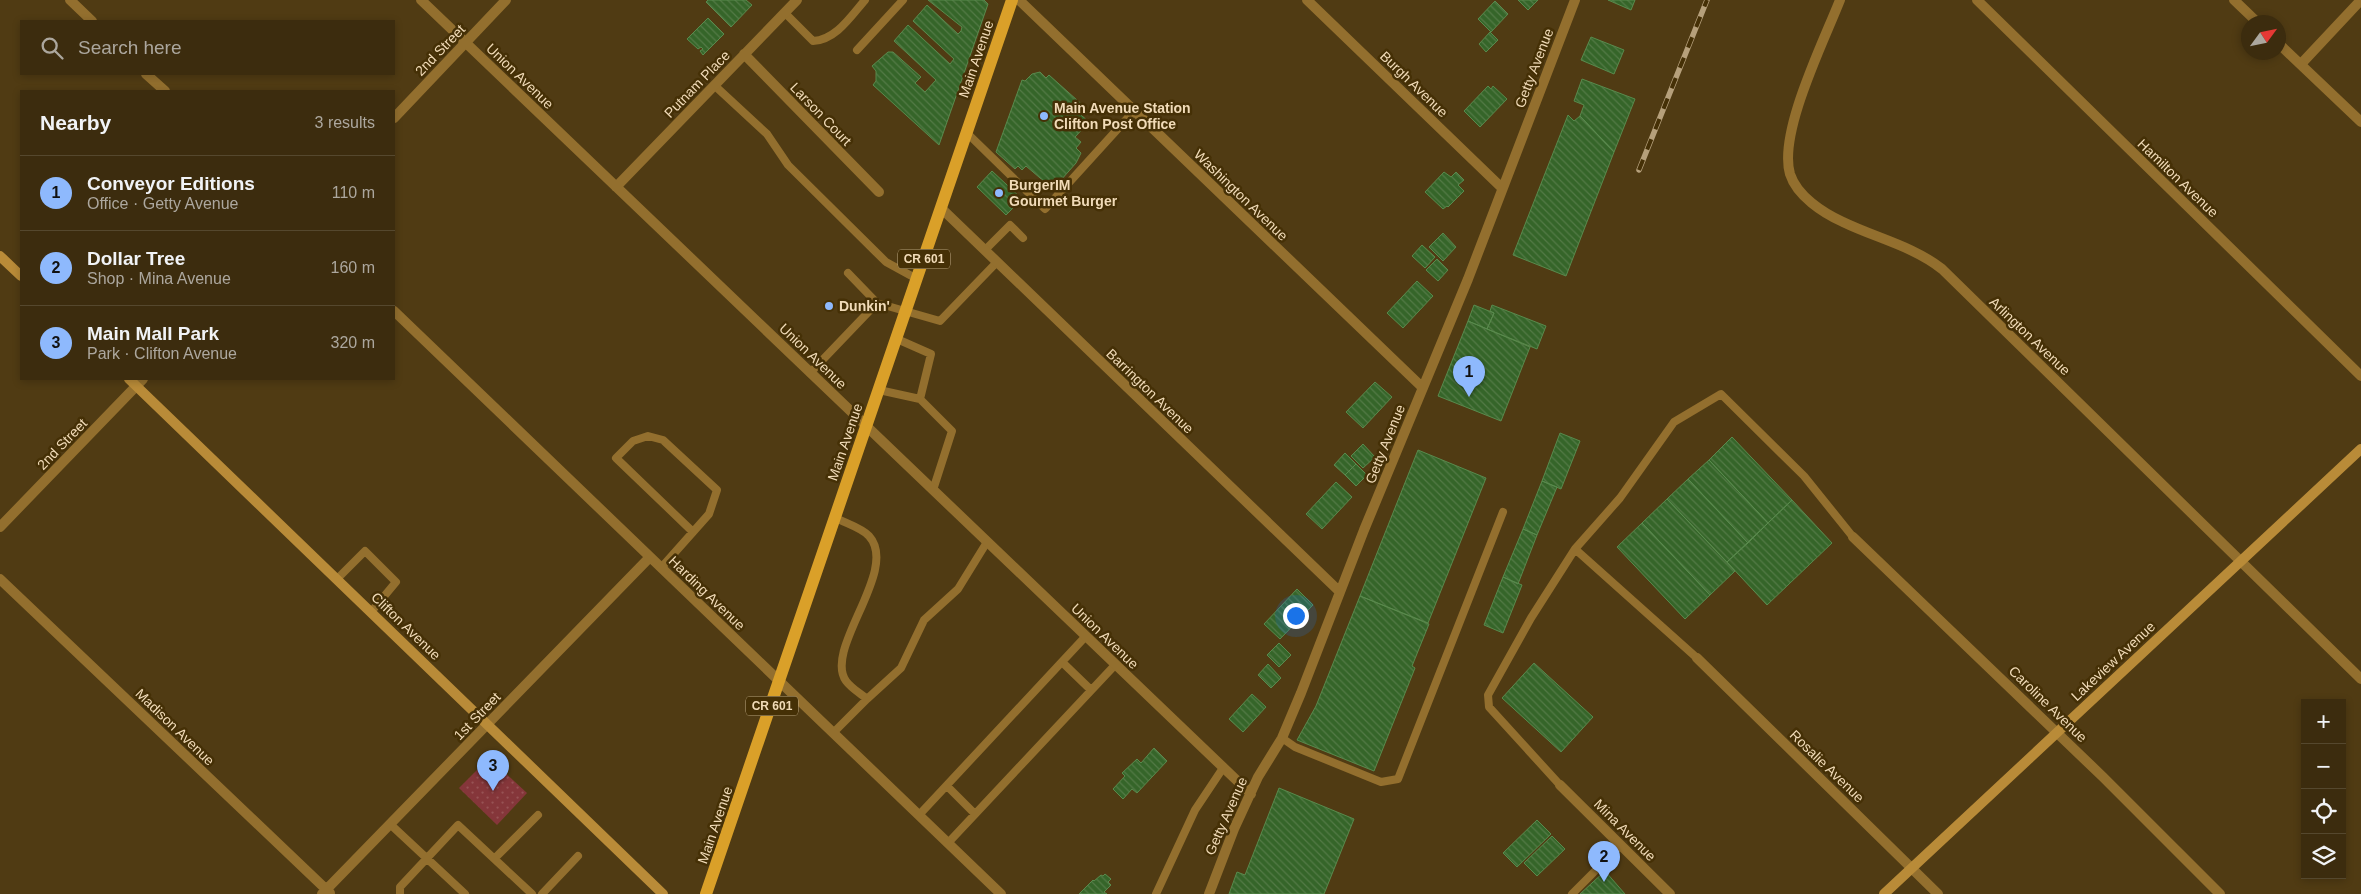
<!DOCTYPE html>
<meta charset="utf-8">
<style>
body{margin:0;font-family:Arial,sans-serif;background:#433417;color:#f1f3f6}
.controls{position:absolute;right:15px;bottom:15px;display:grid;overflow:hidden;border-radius:0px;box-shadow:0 2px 8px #0003}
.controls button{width:45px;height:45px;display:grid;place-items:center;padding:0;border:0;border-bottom:1px solid #55482e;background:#3c2c0e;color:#f1f3f6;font:25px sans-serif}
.compass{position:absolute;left:2241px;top:15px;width:45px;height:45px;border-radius:50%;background:#3c2c0e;box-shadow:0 2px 8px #0003;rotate:57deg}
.you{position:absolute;left:1295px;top:615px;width:18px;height:18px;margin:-12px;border:4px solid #fff;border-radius:50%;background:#1a73e8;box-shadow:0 0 0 8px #1a73e833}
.badge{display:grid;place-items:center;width:32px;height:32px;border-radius:50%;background:#8eb9fd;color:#111;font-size:16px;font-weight:700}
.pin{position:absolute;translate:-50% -41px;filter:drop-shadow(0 1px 2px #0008)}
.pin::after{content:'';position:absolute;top:26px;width:18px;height:15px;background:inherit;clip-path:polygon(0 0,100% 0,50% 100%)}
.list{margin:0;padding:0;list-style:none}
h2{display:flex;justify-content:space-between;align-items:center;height:65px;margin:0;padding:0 20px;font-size:21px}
h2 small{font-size:16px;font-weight:400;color:#aca79e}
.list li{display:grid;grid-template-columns:32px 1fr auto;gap:15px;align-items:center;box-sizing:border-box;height:75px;padding:0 20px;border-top:1px solid #55482e}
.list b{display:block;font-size:19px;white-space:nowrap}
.list p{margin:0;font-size:16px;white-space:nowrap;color:#aca79e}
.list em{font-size:16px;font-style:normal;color:#aca79e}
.icon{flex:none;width:28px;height:28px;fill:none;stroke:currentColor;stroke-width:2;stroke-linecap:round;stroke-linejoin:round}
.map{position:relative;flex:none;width:2361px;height:894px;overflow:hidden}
.search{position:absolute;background:#3c2c0e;box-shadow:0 2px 8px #0003;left:20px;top:20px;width:375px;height:55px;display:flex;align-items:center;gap:12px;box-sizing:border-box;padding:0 18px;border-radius:0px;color:#aca79e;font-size:19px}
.panel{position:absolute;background:#3c2c0e;box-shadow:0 2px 8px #0003;left:20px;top:90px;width:375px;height:290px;border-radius:0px}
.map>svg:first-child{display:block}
</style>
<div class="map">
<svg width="2361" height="894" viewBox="0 0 2361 894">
<defs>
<pattern id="park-dots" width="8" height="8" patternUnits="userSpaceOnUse" patternTransform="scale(1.25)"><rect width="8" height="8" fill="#85363a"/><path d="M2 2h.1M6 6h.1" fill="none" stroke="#975254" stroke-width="1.8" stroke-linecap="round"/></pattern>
<pattern id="building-back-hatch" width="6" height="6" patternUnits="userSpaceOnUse" patternTransform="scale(1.25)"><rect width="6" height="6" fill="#356529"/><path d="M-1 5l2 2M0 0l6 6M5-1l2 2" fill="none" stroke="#537a46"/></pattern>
</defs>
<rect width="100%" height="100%" fill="#503b13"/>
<path fill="url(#park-dots)" d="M 489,758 L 527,793 L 497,825 L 459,788 Z"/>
<path fill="url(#building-back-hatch)" stroke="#598a4d" d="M 708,0 L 746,0 L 752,5 L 731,27 L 706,2 Z
M 928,0 L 984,0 L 988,4 L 939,145 L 873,85 L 876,81 L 876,71 L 872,66 L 888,52 L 893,52 L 921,77 L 915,83 L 925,92 L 936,80 L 894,41 L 908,25 L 950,64 L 954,59 L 913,21 L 927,5 L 958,34 L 961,31 L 962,27 Z
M 1518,0 L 1538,0 L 1528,10 Z
M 1608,0 L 1635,0 L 1631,10 Z
M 1495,1 L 1508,14 L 1491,32 L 1478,19 Z
M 708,18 L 724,34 L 703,55 L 700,51 L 703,49 L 701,47 L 698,49 L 687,39 Z
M 1490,32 L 1498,40 L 1486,52 L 1479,44 Z
M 1591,37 L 1624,50 L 1614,74 L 1581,60 Z
M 1040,72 L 1046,78 L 1049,75 L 1087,109 L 1081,115 L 1089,122 L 1075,137 L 1081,142 L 1076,148 L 1081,153 L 1076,163 L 1053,189 L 1026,166 L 1022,170 L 1018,166 L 1015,169 L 996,152 L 1022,80 L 1025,81 L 1032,74 Z
M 1582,79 L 1635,99 L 1614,152 L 1580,116 L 1584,105 L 1574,101 Z
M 1488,86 L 1491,89 L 1493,86 L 1507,99 L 1480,127 L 1464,111 Z
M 1568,115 L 1574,121 L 1580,116 L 1614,152 L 1566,276 L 1513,255 Z
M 992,171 L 1022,199 L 1006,215 L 977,187 Z
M 1444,172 L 1451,177 L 1456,172 L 1464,180 L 1458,185 L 1464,191 L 1448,207 L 1447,206 L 1443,209 L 1425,192 Z
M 1443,233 L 1456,247 L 1443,261 L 1429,247 Z
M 1422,245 L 1435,257 L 1425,268 L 1412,256 Z
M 1437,259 L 1448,270 L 1438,281 L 1426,270 Z
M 1417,281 L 1433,296 L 1403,328 L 1387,313 Z
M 1474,305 L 1494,313 L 1487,329 L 1468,321 Z
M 1492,305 L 1546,326 L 1537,349 L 1487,329 L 1494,313 L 1490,311 Z
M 1468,321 L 1530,347 L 1501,421 L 1438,396 Z
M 1375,382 L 1392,397 L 1363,428 L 1346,412 Z
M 1560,433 L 1580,441 L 1561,489 L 1542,481 Z
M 1732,437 L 1792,500 L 1768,523 L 1709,460 Z
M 1363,444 L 1375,457 L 1363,468 L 1351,456 Z
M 1418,450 L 1486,478 L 1428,623 L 1360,596 Z
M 1345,453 L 1356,464 L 1345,475 L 1334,465 Z
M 1709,460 L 1768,523 L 1748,543 L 1688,479 Z
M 1356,464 L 1367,475 L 1356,486 L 1345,475 Z
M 1688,479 L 1748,543 L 1727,562 L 1667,499 Z
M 1542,481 L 1557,487 L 1537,535 L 1523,529 Z
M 1336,482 L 1352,497 L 1322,529 L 1306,514 Z
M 1667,499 L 1735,571 L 1710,595 L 1642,523 Z
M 1792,500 L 1832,543 L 1767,605 L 1727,562 Z
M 1642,523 L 1710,595 L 1685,619 L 1617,547 Z
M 1523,529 L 1537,535 L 1518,584 L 1503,577 Z
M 1503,577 L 1522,585 L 1503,633 L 1484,625 Z
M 1297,589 L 1313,605 L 1280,639 L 1264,624 Z
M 1360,596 L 1429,624 L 1412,666 L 1415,668 L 1374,771 L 1297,740 L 1316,706 Z
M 1279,643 L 1291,655 L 1279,667 L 1267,655 Z
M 1534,663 L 1593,717 L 1561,752 L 1502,698 Z
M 1268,664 L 1281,678 L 1271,688 L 1258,675 Z
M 1252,694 L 1266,707 L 1243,732 L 1229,719 Z
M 1154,748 L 1167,761 L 1137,793 L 1132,789 L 1123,799 L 1113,789 L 1125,776 L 1122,773 L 1137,759 L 1141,763 Z
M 1279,788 L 1354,819 L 1324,894 L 1229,894 L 1237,872 L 1245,875 Z
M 1537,820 L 1551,834 L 1517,867 L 1503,853 Z
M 1552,836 L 1565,849 L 1537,876 L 1524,863 Z
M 1605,871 L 1625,894 L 1580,894 Z
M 1105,874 L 1111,879 L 1108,882 L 1111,885 L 1104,892 L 1107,894 L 1079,894 L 1093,880 L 1094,881 L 1101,875 L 1103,876 Z"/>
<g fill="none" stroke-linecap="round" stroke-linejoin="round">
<path stroke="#936f2e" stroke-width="8" d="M 785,13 L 813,41 C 836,40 851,16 865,0
M 857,50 L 903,0
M 714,85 L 767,134 L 788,165 L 886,262 L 917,279
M 967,133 L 1045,209 L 1134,111
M 985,250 L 1010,225 L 1023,238
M 848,273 L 877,303
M 897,339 L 931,354 L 920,399 L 952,431 L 933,490
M 810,373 L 877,303 L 940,321 L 997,262
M 879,390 L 920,399
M 661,568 L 709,514 L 717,490 L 663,440 L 648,436 L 633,441 L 616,458 L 693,532
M 337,579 L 365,551 L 396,582 L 371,612
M 1697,658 L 1575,549 L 1620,498 L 1674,422 L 1721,394 L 1804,476 L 1853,537
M 1062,662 L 1091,690
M 867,699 L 901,668 L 924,620 L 958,589 L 987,542
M 833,733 L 867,699 C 861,694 851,688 846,681 C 823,649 900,570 869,536 C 862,528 845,523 836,518
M 1282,738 L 1295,747 L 1381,782 L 1398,779 L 1503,512
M 1560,785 L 1489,707 L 1488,695 L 1531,618 L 1575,549
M 947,786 L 975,814
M 919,815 L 1086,636
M 390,824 L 465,894
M 948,843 L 1115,665
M 495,858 L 538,815
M 400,894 L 400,887 L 458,825 L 532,894
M 542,894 L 578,856
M 1156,894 L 1195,810 L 1223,768
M 1572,894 L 1621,845"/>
<path stroke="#936f2e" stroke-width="10" d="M 70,0 L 92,21
M 421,0 L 1251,794
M 1019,0 L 1423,388
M 1307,0 L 1502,188
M 1840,0 C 1824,41 1778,133 1790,174 C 1797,196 1823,213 1843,222 C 1876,238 1913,246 1942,269 L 2361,679
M 1977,0 L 2361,376
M 744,54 L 879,192
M 2301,64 L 2361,0
M 146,74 L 165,91
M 394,118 L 506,0
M 616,187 L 797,0
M 941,208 L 1340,592
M 394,311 L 1001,894
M 0,527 L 143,379
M 1853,537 L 2103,777 L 2220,894
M 0,579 L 330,893
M 1697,658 L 1938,894
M 1560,785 L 1670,894
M 322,894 L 650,557
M 1209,894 L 1234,829 L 1258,777 L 1282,738 L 1301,693 L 1364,530 L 1468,279 L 1575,0"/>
<path stroke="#936f2e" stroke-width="10" d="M 2234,0 L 2257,22
M 2278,43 L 2361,122"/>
<path stroke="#b98b38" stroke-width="10" d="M 0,256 L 21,276
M 129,379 L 663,894
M 1884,894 L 2361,449"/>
<path stroke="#daa029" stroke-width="12" d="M 706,894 L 1012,0"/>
<g stroke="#b6a07b" stroke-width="5.5">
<path id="rail" d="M 1639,170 L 1707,0"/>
</g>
<use href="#rail" stroke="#453006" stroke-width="4" stroke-dasharray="11" stroke-linecap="butt"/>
</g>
<g fill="#8eb9fd" stroke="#453006" stroke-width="2">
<circle cx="1044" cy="116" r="5"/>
<circle cx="999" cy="193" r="5"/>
<circle cx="829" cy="306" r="5"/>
</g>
<g text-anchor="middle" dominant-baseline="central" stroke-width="5" stroke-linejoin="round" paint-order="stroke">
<g fill="#453006" stroke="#bda883" stroke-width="1">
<rect x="898" y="249.5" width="52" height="19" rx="4"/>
<rect x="746" y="696.5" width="52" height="19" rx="4"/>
</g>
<g font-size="12" font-weight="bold" fill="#f1dbb8">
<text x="924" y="259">CR 601</text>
<text x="772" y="706">CR 601</text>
</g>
<g font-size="14" fill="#f1dbb8" stroke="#453006">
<text transform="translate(440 50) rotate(-46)">2nd Street</text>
<text transform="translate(976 59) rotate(-71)">Main Avenue</text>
<text transform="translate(1534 68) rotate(-69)">Getty Avenue</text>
<text transform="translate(520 76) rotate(44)">Union Avenue</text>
<text transform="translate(697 84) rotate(-46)">Putnam Place</text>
<text transform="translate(1414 84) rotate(44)">Burgh Avenue</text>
<text transform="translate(821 114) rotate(46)">Larson Court</text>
<text transform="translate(2178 178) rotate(44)">Hamilton Avenue</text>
<text transform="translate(1241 195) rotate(44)">Washington Avenue</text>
<text transform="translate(2030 336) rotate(44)">Arlington Avenue</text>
<text transform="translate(813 356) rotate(44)">Union Avenue</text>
<text transform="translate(1150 391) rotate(44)">Barrington Avenue</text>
<text transform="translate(845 442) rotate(-71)">Main Avenue</text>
<text transform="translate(62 444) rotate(-46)">2nd Street</text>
<text transform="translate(1385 444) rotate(-68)">Getty Avenue</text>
<text transform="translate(707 593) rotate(44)">Harding Avenue</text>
<text transform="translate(406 626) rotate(44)">Clifton Avenue</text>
<text transform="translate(1105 636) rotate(44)">Union Avenue</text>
<text transform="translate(2113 661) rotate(-43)">Lakeview Avenue</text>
<text transform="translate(2048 704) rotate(44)">Caroline Avenue</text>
<text transform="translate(477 716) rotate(-46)">1st Street</text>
<text transform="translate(175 727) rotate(44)">Madison Avenue</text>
<text transform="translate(1827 766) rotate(44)">Rosalie Avenue</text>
<text transform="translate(1226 816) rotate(-66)">Getty Avenue</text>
<text transform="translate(715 825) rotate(-71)">Main Avenue</text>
<text transform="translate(1625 830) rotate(45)">Mina Avenue</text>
</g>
<g font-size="14" font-weight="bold" fill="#f1dbb8" stroke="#453006" text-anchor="start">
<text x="1054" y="108">Main Avenue Station<tspan x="1054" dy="16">Clifton Post Office</tspan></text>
<text x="1009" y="185">BurgerIM<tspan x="1009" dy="16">Gourmet Burger</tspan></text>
<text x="839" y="306">Dunkin'</text>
</g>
</g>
</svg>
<div class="controls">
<button>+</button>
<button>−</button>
<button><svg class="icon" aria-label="locate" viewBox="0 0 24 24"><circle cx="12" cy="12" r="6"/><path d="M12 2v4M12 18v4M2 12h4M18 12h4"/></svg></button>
<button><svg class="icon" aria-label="layers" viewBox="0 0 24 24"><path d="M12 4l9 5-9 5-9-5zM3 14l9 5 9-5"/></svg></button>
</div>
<svg class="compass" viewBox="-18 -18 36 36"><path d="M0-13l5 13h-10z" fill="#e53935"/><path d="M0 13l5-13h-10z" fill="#aca79e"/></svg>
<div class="you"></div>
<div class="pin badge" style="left:1469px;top:397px">1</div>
<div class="pin badge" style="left:1604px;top:882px">2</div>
<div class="pin badge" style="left:493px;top:791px">3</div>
<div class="search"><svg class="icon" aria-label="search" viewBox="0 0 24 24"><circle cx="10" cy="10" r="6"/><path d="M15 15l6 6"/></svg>Search here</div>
<section class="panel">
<h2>Nearby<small>3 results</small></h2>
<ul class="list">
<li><span class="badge">1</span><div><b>Conveyor Editions</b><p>Office · Getty Avenue</p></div><em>110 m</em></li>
<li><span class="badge">2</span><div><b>Dollar Tree</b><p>Shop · Mina Avenue</p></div><em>160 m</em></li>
<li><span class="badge">3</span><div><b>Main Mall Park</b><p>Park · Clifton Avenue</p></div><em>320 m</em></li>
</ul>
</section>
</div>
